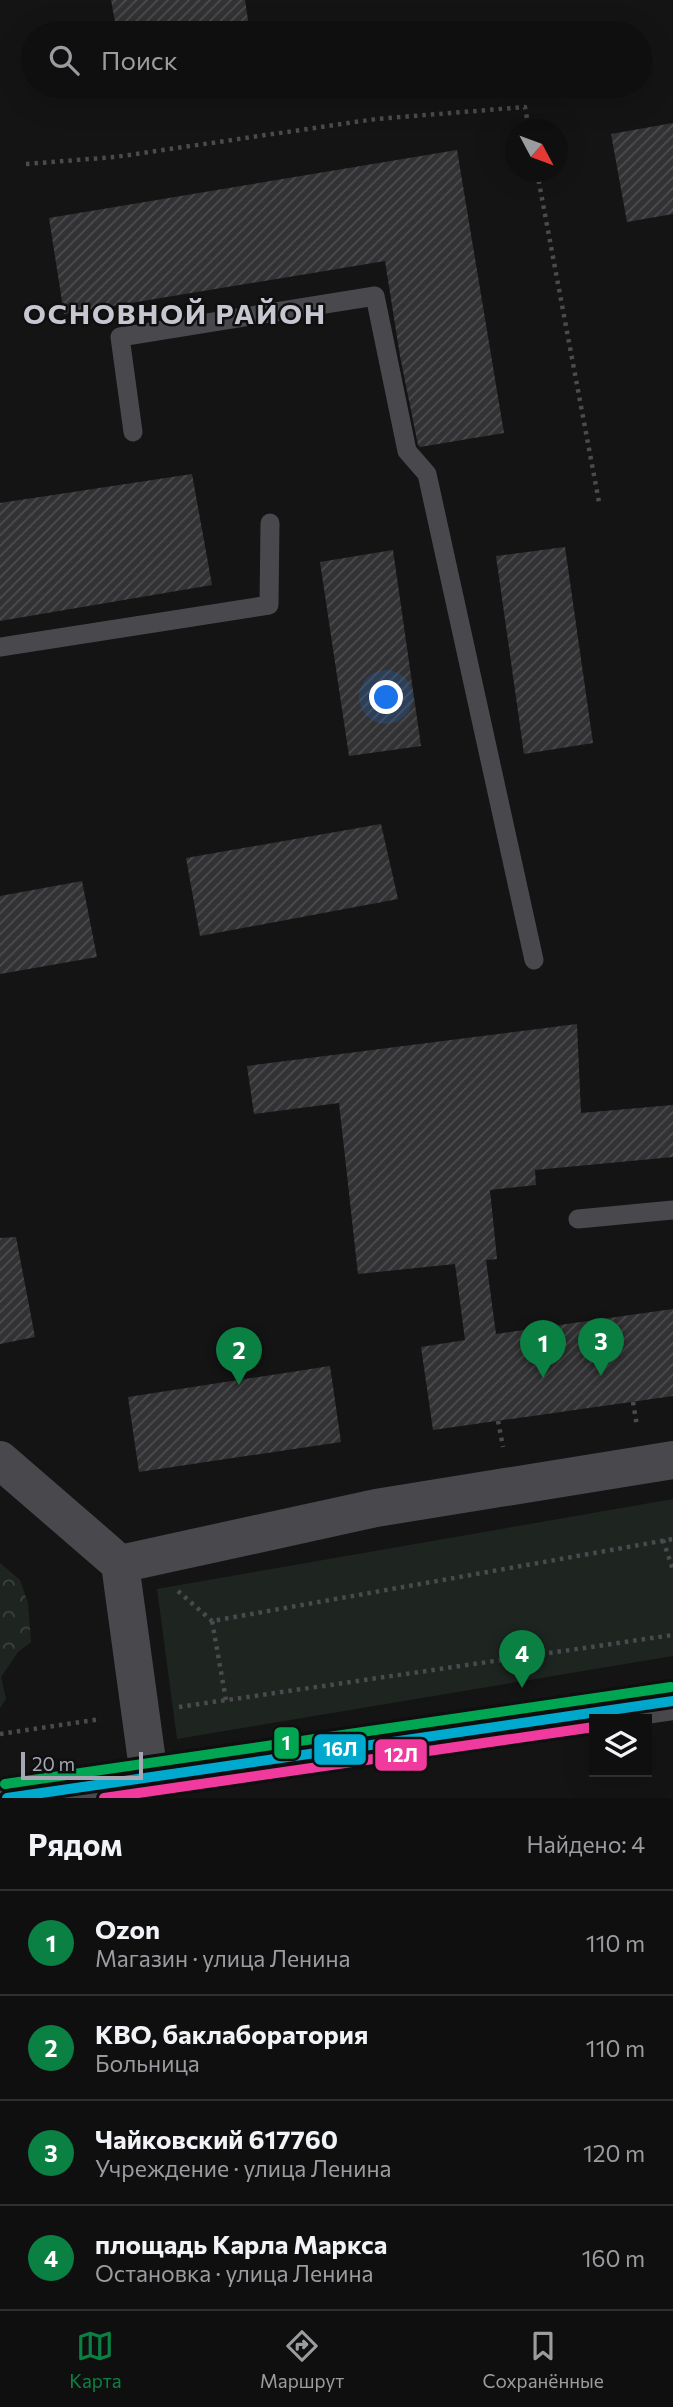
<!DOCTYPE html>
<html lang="ru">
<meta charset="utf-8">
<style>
body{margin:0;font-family:Commissioner,sans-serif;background:#181819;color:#f1f3f6}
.controls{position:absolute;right:21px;bottom:21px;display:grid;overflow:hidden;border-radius:0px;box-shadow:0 7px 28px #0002}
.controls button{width:63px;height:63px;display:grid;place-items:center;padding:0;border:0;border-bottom:2px solid #2f2f30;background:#0f0f10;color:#f1f3f6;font:35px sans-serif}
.compass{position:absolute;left:505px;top:119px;width:63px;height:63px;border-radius:50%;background:#0f0f10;box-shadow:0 7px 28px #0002;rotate:131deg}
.scale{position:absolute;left:21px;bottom:18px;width:122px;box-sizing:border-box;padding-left:7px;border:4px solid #a6a7b5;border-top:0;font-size:19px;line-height:24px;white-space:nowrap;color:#a6a7b5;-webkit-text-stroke:5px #0f0f10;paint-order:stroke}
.you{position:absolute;left:387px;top:698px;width:24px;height:24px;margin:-18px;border:5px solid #fff;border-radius:50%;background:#1a73e8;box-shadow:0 0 0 10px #1a73e833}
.badge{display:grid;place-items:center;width:46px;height:46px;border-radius:50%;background:#0b8043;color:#fff;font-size:23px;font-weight:700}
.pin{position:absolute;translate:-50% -58px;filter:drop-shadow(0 2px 4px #0008)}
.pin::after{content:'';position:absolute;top:37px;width:24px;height:21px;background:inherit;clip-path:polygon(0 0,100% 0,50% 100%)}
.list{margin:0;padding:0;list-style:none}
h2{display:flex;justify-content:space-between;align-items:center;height:91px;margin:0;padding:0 28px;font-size:30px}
h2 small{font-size:23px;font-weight:400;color:#9b9c9f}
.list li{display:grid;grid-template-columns:46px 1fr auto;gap:21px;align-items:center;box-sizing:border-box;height:105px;padding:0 28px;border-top:2px solid #2f2f30}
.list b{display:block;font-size:26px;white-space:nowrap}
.list p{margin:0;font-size:23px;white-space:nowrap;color:#9b9c9f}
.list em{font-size:23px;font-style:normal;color:#9b9c9f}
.icon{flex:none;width:38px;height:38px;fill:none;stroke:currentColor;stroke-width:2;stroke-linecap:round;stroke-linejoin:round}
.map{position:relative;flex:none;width:673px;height:1798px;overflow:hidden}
.search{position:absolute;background:#0f0f10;box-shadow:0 7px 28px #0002;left:21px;right:21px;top:21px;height:77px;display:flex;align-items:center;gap:18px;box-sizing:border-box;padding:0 24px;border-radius:38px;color:#9b9c9f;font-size:26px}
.sheet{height:511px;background:#0f0f10}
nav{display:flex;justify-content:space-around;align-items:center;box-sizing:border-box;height:98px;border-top:2px solid #2f2f30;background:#0f0f10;font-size:19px;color:#9b9c9f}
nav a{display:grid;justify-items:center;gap:4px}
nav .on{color:#0b8043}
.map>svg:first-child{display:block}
</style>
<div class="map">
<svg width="673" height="1798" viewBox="0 0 673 1798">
<defs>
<pattern id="forest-crowns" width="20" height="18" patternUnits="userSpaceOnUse" patternTransform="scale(1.75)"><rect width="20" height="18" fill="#1e2521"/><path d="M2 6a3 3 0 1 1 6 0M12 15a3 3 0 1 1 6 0" fill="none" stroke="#3c423f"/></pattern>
<pattern id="building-hatch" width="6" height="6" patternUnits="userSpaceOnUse" patternTransform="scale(1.75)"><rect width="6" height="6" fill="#323234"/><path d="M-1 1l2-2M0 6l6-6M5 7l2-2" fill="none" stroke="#4d4d4f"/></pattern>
</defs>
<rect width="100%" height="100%" fill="#141415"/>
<path fill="#1e2521" d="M 673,1499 L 673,1656 L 177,1739 L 157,1589 Z"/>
<path fill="url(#forest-crowns)" d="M 0,1563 L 20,1580 L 28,1603 L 31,1642 L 18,1652 L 1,1677 L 6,1699 L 0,1708 Z"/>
<path fill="url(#building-hatch)" d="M 111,0 L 245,0 L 250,33 L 117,33 Z
M 673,123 L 673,214 L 627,222 L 611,134 Z
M 457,150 L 504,433 L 420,447 L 418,445 L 400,356 L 385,261 L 64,314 L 49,218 Z
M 192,474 L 212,585 L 0,621 L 0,503 Z
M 565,547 L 593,743 L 524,754 L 496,556 Z
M 393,550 L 421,746 L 349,756 L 320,562 Z
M 381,824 L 398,899 L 200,936 L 186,858 Z
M 82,881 L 97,957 L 0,974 L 0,896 Z
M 577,1024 L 581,1113 L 673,1105 L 673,1157 L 535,1170 L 536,1185 L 490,1190 L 497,1259 L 486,1260 L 496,1334 L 673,1309 L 673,1396 L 433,1430 L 421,1347 L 465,1340 L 455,1264 L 358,1274 L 339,1103 L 254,1114 L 247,1066 Z
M 16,1237 L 35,1337 L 0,1344 L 0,1238 Z
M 330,1366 L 341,1442 L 139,1472 L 128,1397 Z"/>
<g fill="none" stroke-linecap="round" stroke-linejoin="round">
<path stroke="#4a4a4f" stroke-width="4.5" stroke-dasharray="3.5 5" stroke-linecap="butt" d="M 26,164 L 115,157 L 376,119 L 525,107 L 529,130
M 537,172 L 599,502
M 633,1402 L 637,1426
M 498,1421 L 503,1447
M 663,1540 L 673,1570
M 178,1591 L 212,1621
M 226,1700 L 212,1621 L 673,1539
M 179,1707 L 673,1635
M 0,1734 L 101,1719"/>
<path stroke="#49494d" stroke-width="19" d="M 133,432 L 120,337 L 375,296 L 407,451 L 427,474 L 534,960
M 0,647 L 269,605 L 270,523
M 578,1219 L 673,1210"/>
<path stroke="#49494d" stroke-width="38" d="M 0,1460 L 120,1564 L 376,1508 L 673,1460
M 120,1564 L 149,1776"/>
<path stroke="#49494d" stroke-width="38" d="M 7,1798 L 673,1701"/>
<g stroke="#0f0f10" stroke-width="16">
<path id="bus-1" d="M 7,1798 L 673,1701"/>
</g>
<g stroke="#0f0f10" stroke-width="16">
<path id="bus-2" d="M 104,1798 L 594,1727"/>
</g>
<g stroke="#0f0f10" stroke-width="16">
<path id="bus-3" d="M 5,1784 L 671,1687"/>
</g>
<use href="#bus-1" stroke="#00a9ce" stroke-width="10"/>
<use href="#bus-2" stroke="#f13a9d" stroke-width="10"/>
<use href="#bus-3" stroke="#00a651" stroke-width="10"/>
</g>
<g text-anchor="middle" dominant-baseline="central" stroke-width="5" stroke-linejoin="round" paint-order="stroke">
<g font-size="28" font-weight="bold" letter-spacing="2" fill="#c7c7d1" stroke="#0f0f10">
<text x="175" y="313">ОСНОВНОЙ РАЙОН</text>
</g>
</g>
<g stroke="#0f0f10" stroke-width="2.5">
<rect x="273" y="1726" width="27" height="34" rx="7" fill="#00a651"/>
<rect x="313" y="1733" width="54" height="33" rx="7" fill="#00a9ce"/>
<rect x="374" y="1738" width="54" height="34" rx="7" fill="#f13a9d"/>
</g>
<g font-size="19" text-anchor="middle" font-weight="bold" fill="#fff">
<text x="286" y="1750">1</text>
<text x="340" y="1756">16Л</text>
<text x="401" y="1762">12Л</text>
</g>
</svg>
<div class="controls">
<button><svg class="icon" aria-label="layers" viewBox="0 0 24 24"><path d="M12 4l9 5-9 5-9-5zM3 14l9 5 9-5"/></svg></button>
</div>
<svg class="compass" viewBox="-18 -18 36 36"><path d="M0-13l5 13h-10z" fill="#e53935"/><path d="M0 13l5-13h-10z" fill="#9b9c9f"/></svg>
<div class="scale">20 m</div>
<div class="you"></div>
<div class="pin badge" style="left:543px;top:1378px">1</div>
<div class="pin badge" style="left:239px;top:1385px">2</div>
<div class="pin badge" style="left:601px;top:1376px">3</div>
<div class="pin badge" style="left:522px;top:1688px">4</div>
<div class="search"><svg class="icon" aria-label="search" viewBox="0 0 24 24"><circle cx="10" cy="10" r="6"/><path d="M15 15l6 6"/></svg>Поиск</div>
</div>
<section class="sheet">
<h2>Рядом<small>Найдено: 4</small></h2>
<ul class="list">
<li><span class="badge">1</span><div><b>Ozon</b><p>Магазин · улица Ленина</p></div><em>110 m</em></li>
<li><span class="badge">2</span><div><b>КВО, баклаборатория</b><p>Больница</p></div><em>110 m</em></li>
<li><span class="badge">3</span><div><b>Чайковский 617760</b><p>Учреждение · улица Ленина</p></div><em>120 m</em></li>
<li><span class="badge">4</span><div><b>площадь Карла Маркса</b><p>Остановка · улица Ленина</p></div><em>160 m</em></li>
</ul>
</section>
<nav>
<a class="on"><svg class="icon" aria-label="map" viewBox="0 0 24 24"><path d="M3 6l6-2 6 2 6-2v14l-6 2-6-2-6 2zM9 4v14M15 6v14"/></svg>Карта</a>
<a><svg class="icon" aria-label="directions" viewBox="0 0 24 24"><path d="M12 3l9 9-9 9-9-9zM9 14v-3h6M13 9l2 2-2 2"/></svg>Маршрут</a>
<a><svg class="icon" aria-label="saved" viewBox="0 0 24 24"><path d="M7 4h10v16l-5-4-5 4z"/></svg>Сохранённые</a>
</nav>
